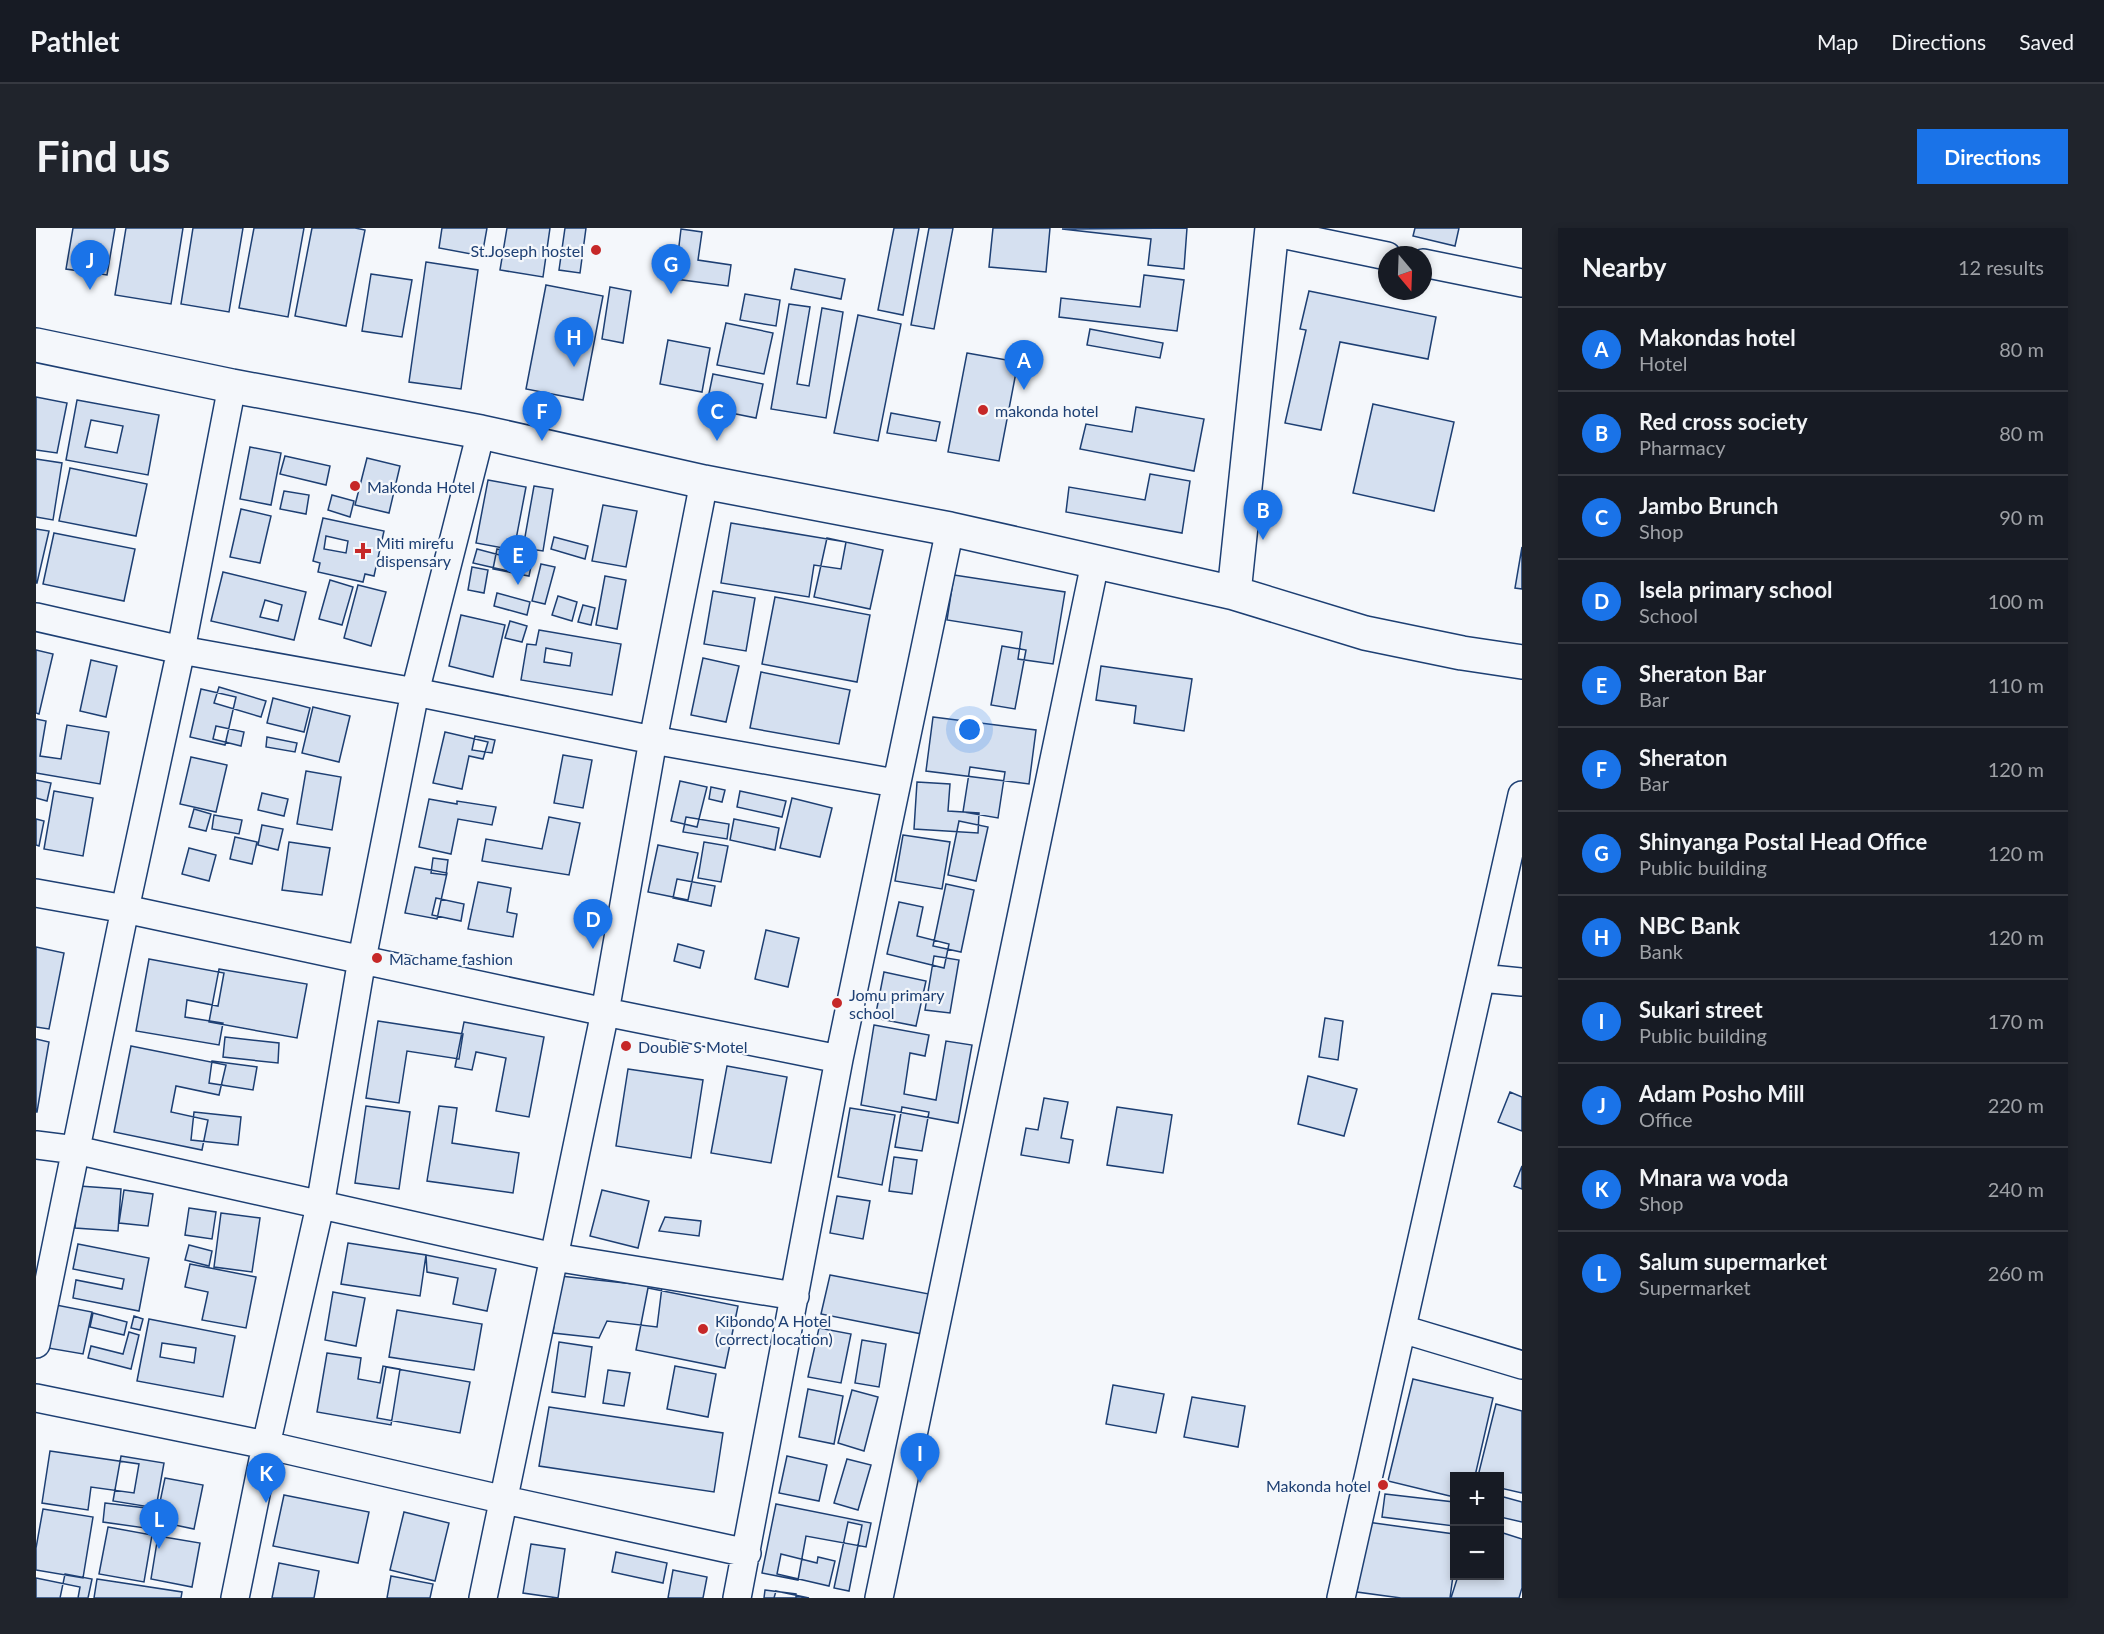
<!DOCTYPE html>
<meta charset="utf-8">
<style>
body{margin:0;font-family:Lato,sans-serif;background:#20242c;color:#f1f3f6}
.controls{position:absolute;right:18px;bottom:18px;display:grid;overflow:hidden;border-radius:0px;box-shadow:0 3px 9px #0003}
.controls button{width:54px;height:54px;display:grid;place-items:center;padding:0;border:0;border-bottom:2px solid #363941;background:#171b24;color:#f1f3f6;font:30px sans-serif}
.compass{position:absolute;left:1342px;top:18px;width:54px;height:54px;border-radius:50%;background:#171b24;box-shadow:0 3px 9px #0003;rotate:161deg}
.you{position:absolute;left:934px;top:502px;width:21px;height:21px;margin:-15px;border:4px solid #fff;border-radius:50%;background:#1a73e8;box-shadow:0 0 0 9px #1a73e833}
.badge{display:grid;place-items:center;width:39px;height:39px;border-radius:50%;background:#1a73e8;color:#fff;font-size:20px;font-weight:700}
.pin{position:absolute;translate:-50% -50px;filter:drop-shadow(0 2px 3px #0008)}
.pin::after{content:'';position:absolute;top:32px;width:21px;height:18px;background:inherit;clip-path:polygon(0 0,100% 0,50% 100%)}
.list{margin:0;padding:0;list-style:none}
h2{display:flex;justify-content:space-between;align-items:center;height:78px;margin:0;padding:0 24px;font-size:26px}
h2 small{font-size:20px;font-weight:400;color:#9ea1a6}
.list li{display:grid;grid-template-columns:39px 1fr auto;gap:18px;align-items:center;box-sizing:border-box;height:84px;padding:0 24px;border-top:2px solid #363941}
.list b{display:block;font-size:22px;white-space:nowrap}
.list p{margin:0;font-size:20px;white-space:nowrap;color:#9ea1a6}
.list em{font-size:20px;font-style:normal;color:#9ea1a6}
.map{position:relative;flex:none;width:1486px;height:1370px;overflow:hidden;border-radius:0px}
header{display:flex;align-items:center;gap:36px;box-sizing:border-box;height:84px;padding:0 30px;background:#171b24;border-bottom:2px solid #363941}
header strong{font-size:28px}
nav{display:flex;gap:33px;margin-inline-start:auto;font-size:21px}
.intro{display:flex;align-items:center;justify-content:space-between;box-sizing:border-box;height:144px;padding:0 36px}
h1{margin:0;font-size:42px}
.button{padding:15px 27px;border-radius:0px;background:#1a73e8;color:#fff;font-size:21px;font-weight:700}
main{display:flex;gap:36px;padding:0 36px}
aside{flex:1;background:#171b24;border-radius:0px;box-shadow:0 3px 9px #0003}
.map>svg:first-child{display:block}
</style>
<header>
<strong>Pathlet</strong>
<nav><a>Map</a><a>Directions</a><a>Saved</a></nav>
</header>
<div class="intro"><h1>Find us</h1><a class="button">Directions</a></div>
<main>
<div class="map">
<svg width="1486" height="1370" viewBox="0 0 1486 1370">
<rect width="100%" height="100%" fill="#f4f7fb"/>
<path fill="#d5e0f0" stroke="#1d3f73" stroke-width="1.5" fill-rule="evenodd" d="M 37,0 L 79,0 L 71,47 L 30,41 Z
M 90,0 L 147,0 L 135,76 L 79,67 Z
M 157,0 L 207,0 L 193,84 L 145,76 Z
M 218,0 L 268,0 L 252,89 L 203,80 Z
M 276,0 L 319,0 L 329,2 L 310,98 L 259,88 Z
M 406,0 L 451,0 L 446,28 L 403,20 Z
M 471,0 L 514,0 L 507,49 L 464,42 Z
M 529,0 L 550,0 L 544,45 L 523,42 Z
M 858,0 L 883,0 L 867,87 L 842,82 Z
M 893,0 L 917,0 L 898,101 L 875,97 Z
M 957,0 L 1014,0 L 1010,44 L 953,39 Z
M 1151,0 L 1148,41 L 1112,37 L 1115,11 L 1026,1 Z
M 1379,0 L 1423,0 L 1419,18 L 1377,8 Z
M 645,1 L 666,4 L 662,32 L 695,37 L 692,58 L 639,51 Z
M 390,34 L 442,42 L 425,161 L 373,154 Z
M 759,41 L 809,51 L 805,71 L 755,61 Z
M 335,46 L 376,52 L 366,109 L 326,103 Z
M 1108,47 L 1148,52 L 1141,103 L 1023,89 L 1025,70 L 1104,79 Z
M 510,57 L 567,68 L 547,172 L 490,161 Z
M 574,59 L 595,63 L 587,115 L 566,111 Z
M 1273,63 L 1400,89 L 1392,131 L 1304,114 L 1285,202 L 1249,195 L 1270,102 L 1264,101 Z
M 709,66 L 744,72 L 740,98 L 704,92 Z
M 753,76 L 774,79 L 761,156 L 773,158 L 786,80 L 807,84 L 790,190 L 735,181 Z
M 822,87 L 865,96 L 842,213 L 798,205 Z
M 690,95 L 737,105 L 728,146 L 681,137 Z
M 1054,101 L 1127,115 L 1124,130 L 1051,117 Z
M 632,112 L 674,120 L 666,164 L 624,156 Z
M 931,125 L 982,134 L 963,233 L 912,224 Z
M 677,146 L 727,156 L 720,190 L 670,180 Z
M 0,169 L 31,175 L 21,225 L 0,222 Z
M 41,172 L 123,187 L 112,247 L 30,232 ZM 55,192 L 87,198 L 81,225 L 49,219 Z
M 1337,176 L 1418,194 L 1398,283 L 1317,265 Z
M 1100,179 L 1168,191 L 1158,243 L 1044,221 L 1050,196 L 1096,204 Z
M 855,185 L 904,194 L 900,213 L 851,205 Z
M 214,219 L 245,225 L 235,277 L 204,271 Z
M 249,228 L 294,238 L 290,257 L 244,246 Z
M 331,230 L 364,238 L 353,285 L 319,277 Z
M 0,231 L 26,235 L 17,292 L 0,289 Z
M 34,240 L 111,256 L 100,308 L 23,293 Z
M 1114,246 L 1154,253 L 1146,305 L 1030,284 L 1033,259 L 1109,272 Z
M 452,252 L 490,259 L 478,322 L 440,315 Z
M 498,258 L 517,261 L 507,323 L 487,320 Z
M 248,263 L 273,267 L 270,286 L 244,281 Z
M 296,267 L 318,273 L 314,289 L 292,282 Z
M 567,277 L 601,283 L 590,339 L 556,333 Z
M 205,281 L 235,288 L 224,335 L 194,329 Z
M 287,290 L 348,303 L 338,348 L 329,346 L 327,354 L 282,344 L 284,335 L 277,333 ZM 290,308 L 312,313 L 310,325 L 288,321 Z
M 695,295 L 810,314 L 805,341 L 778,337 L 773,369 L 685,355 Z
M 0,301 L 13,303 L 1,355 L 0,355 Z
M 18,305 L 99,321 L 88,373 L 7,356 Z
M 518,309 L 552,318 L 549,331 L 515,321 Z
M 791,310 L 847,322 L 834,381 L 778,369 Z
M 1486,319 L 1486,361 L 1479,360 Z
M 441,321 L 475,330 L 472,343 L 437,335 Z
M 461,321 L 497,329 L 493,348 L 457,341 Z
M 505,336 L 519,339 L 509,376 L 496,373 Z
M 436,339 L 452,342 L 448,365 L 432,362 Z
M 187,344 L 270,364 L 258,412 L 175,393 ZM 229,372 L 246,377 L 242,393 L 224,389 Z
M 918,347 L 1029,364 L 1017,436 L 982,431 L 986,404 L 911,392 Z
M 569,348 L 590,352 L 581,401 L 560,397 Z
M 294,352 L 317,359 L 306,397 L 283,391 Z
M 322,357 L 350,364 L 335,418 L 308,410 Z
M 677,363 L 719,370 L 710,423 L 668,416 Z
M 461,365 L 494,374 L 491,387 L 458,378 Z
M 522,368 L 541,374 L 536,393 L 516,387 Z
M 739,369 L 834,387 L 821,454 L 726,436 Z
M 547,377 L 559,380 L 555,397 L 542,394 Z
M 425,387 L 469,397 L 457,449 L 413,438 Z
M 474,393 L 491,398 L 486,414 L 469,410 Z
M 503,402 L 585,416 L 576,467 L 485,452 L 491,416 L 500,417 ZM 510,420 L 536,425 L 534,438 L 508,434 Z
M 966,418 L 990,422 L 979,481 L 955,477 Z
M 0,422 L 17,426 L 3,486 L 0,485 Z
M 667,430 L 703,438 L 690,494 L 655,487 Z
M 55,432 L 81,438 L 70,489 L 44,483 Z
M 1065,438 L 1156,451 L 1148,503 L 1098,495 L 1100,478 L 1060,472 Z
M 725,444 L 814,462 L 803,516 L 714,500 Z
M 183,459 L 230,473 L 225,489 L 178,475 Z
M 165,461 L 200,469 L 189,517 L 154,509 Z
M 237,470 L 274,480 L 268,504 L 231,495 Z
M 277,479 L 314,488 L 303,534 L 266,525 Z
M 897,489 L 1000,502 L 993,556 L 890,543 Z
M 0,491 L 10,493 L 4,528 L 25,531 L 31,497 L 73,504 L 64,556 L 0,545 Z
M 180,498 L 208,504 L 205,518 L 177,511 Z
M 409,504 L 452,514 L 447,531 L 433,528 L 426,561 L 397,555 Z
M 439,508 L 459,512 L 456,525 L 436,522 Z
M 231,509 L 261,515 L 259,524 L 230,519 Z
M 527,527 L 556,532 L 547,580 L 518,575 Z
M 155,529 L 191,537 L 180,584 L 144,576 Z
M 934,539 L 969,544 L 962,590 L 927,584 Z
M 270,543 L 305,549 L 296,602 L 261,596 Z
M 0,552 L 15,555 L 11,573 L 0,570 Z
M 644,553 L 671,559 L 661,599 L 635,593 Z
M 881,554 L 914,556 L 912,583 L 943,585 L 942,605 L 878,601 Z
M 675,559 L 689,562 L 686,574 L 673,571 Z
M 18,563 L 57,570 L 47,628 L 8,621 Z
M 704,563 L 750,573 L 746,589 L 701,579 Z
M 226,565 L 252,571 L 248,588 L 222,582 Z
M 756,570 L 796,580 L 784,629 L 744,620 Z
M 393,571 L 421,576 L 421,573 L 460,579 L 456,597 L 422,591 L 415,626 L 383,619 Z
M 158,581 L 175,586 L 170,603 L 153,599 Z
M 178,587 L 206,592 L 203,606 L 176,601 Z
M 513,589 L 544,595 L 533,647 L 446,633 L 450,611 L 506,621 Z
M 650,589 L 693,596 L 691,611 L 647,604 Z
M 0,591 L 8,593 L 3,618 L 0,617 Z
M 698,591 L 743,600 L 739,622 L 694,612 Z
M 923,593 L 952,599 L 940,653 L 912,647 Z
M 226,597 L 247,601 L 242,622 L 222,617 Z
M 867,607 L 914,614 L 906,661 L 859,653 Z
M 199,609 L 221,614 L 216,636 L 194,631 Z
M 253,614 L 294,620 L 286,667 L 246,662 Z
M 668,614 L 692,618 L 685,654 L 662,650 Z
M 622,617 L 662,625 L 652,672 L 612,664 Z
M 153,620 L 180,627 L 173,653 L 146,646 Z
M 397,630 L 412,632 L 410,647 L 395,645 Z
M 379,639 L 411,645 L 401,691 L 369,685 Z
M 641,651 L 679,658 L 675,678 L 637,670 Z
M 442,654 L 475,660 L 471,684 L 481,686 L 477,709 L 432,701 Z
M 910,656 L 938,662 L 925,724 L 897,718 Z
M 400,670 L 428,676 L 425,693 L 396,687 Z
M 863,674 L 887,679 L 881,708 L 913,716 L 908,740 L 851,726 Z
M 730,702 L 763,710 L 752,759 L 719,751 Z
M 642,716 L 668,723 L 664,740 L 638,733 Z
M 0,719 L 28,725 L 13,801 L 0,799 Z
M 898,728 L 923,732 L 914,785 L 889,782 Z
M 113,731 L 188,745 L 182,778 L 151,772 L 149,789 L 187,795 L 183,817 L 100,803 Z
M 183,741 L 271,756 L 261,810 L 173,794 Z
M 848,744 L 890,753 L 880,798 L 839,790 Z
M 1289,790 L 1307,793 L 1302,832 L 1283,829 Z
M 342,793 L 427,806 L 423,831 L 371,823 L 363,875 L 330,870 Z
M 428,794 L 508,809 L 493,889 L 460,883 L 470,830 L 440,824 L 436,842 L 419,839 Z
M 838,797 L 893,807 L 889,828 L 874,825 L 868,866 L 900,872 L 910,813 L 936,817 L 922,895 L 825,877 Z
M 189,809 L 243,815 L 242,835 L 187,829 Z
M 0,811 L 13,814 L 1,884 L 0,884 Z
M 95,818 L 190,837 L 183,867 L 140,858 L 135,884 L 172,892 L 166,922 L 78,904 Z
M 176,833 L 221,839 L 217,862 L 173,855 Z
M 691,838 L 751,849 L 735,935 L 675,925 Z
M 592,841 L 667,852 L 655,930 L 580,918 Z
M 1272,848 L 1321,861 L 1308,908 L 1262,896 Z
M 1474,864 L 1486,869 L 1486,903 L 1462,894 Z
M 1008,870 L 1032,874 L 1025,910 L 1037,912 L 1033,935 L 985,927 L 990,900 L 1002,902 Z
M 330,878 L 374,884 L 363,961 L 319,955 Z
M 403,878 L 421,880 L 416,915 L 483,925 L 477,965 L 391,953 Z
M 866,879 L 893,884 L 886,923 L 859,919 Z
M 1081,879 L 1136,887 L 1127,945 L 1071,937 Z
M 814,880 L 859,887 L 846,957 L 802,949 Z
M 158,884 L 205,889 L 202,917 L 155,912 Z
M 858,929 L 881,932 L 876,966 L 853,963 Z
M 1486,938 L 1486,961 L 1478,958 Z
M 43,958 L 85,961 L 82,1003 L 39,1000 Z
M 88,962 L 117,966 L 112,998 L 83,995 Z
M 566,962 L 613,973 L 602,1020 L 554,1008 Z
M 801,968 L 834,973 L 827,1011 L 794,1005 Z
M 153,980 L 180,984 L 176,1011 L 149,1007 Z
M 185,985 L 224,990 L 216,1044 L 178,1039 Z
M 629,989 L 665,993 L 663,1008 L 623,1003 Z
M 312,1015 L 390,1027 L 384,1068 L 305,1056 Z
M 42,1016 L 113,1030 L 103,1083 L 37,1070 L 40,1052 L 86,1061 L 88,1051 L 37,1041 Z
M 153,1017 L 176,1023 L 173,1038 L 149,1032 Z
M 390,1027 L 460,1041 L 451,1083 L 417,1076 L 422,1050 L 391,1044 Z
M 154,1036 L 220,1049 L 210,1100 L 166,1092 L 172,1064 L 149,1059 Z
M 794,1047 L 893,1066 L 886,1106 L 785,1086 Z
M 524,1048 L 626,1059 L 621,1099 L 571,1093 L 563,1110 L 517,1105 Z
M 612,1060 L 702,1078 L 689,1140 L 600,1122 Z
M 297,1064 L 329,1070 L 320,1118 L 289,1112 Z
M 15,1076 L 56,1084 L 47,1126 L 6,1119 Z
M 361,1082 L 446,1096 L 438,1142 L 353,1129 Z
M 57,1085 L 91,1094 L 88,1107 L 54,1099 Z
M 98,1088 L 107,1091 L 104,1102 L 95,1100 Z
M 113,1091 L 199,1108 L 187,1169 L 101,1153 ZM 126,1115 L 160,1120 L 158,1135 L 124,1129 Z
M 783,1100 L 815,1106 L 805,1155 L 772,1149 Z
M 93,1104 L 103,1107 L 95,1141 L 52,1130 L 55,1118 L 87,1126 Z
M 826,1112 L 850,1116 L 843,1159 L 819,1155 Z
M 523,1114 L 556,1119 L 549,1169 L 516,1164 Z
M 291,1125 L 325,1130 L 322,1151 L 344,1155 L 347,1138 L 364,1141 L 355,1197 L 281,1184 Z
M 639,1138 L 680,1146 L 672,1189 L 631,1181 Z
M 350,1139 L 434,1154 L 424,1205 L 341,1190 Z
M 572,1142 L 594,1145 L 588,1178 L 567,1175 Z
M 1377,1151 L 1457,1170 L 1439,1248 L 1418,1248 L 1418,1269 L 1352,1253 Z
M 1077,1157 L 1128,1166 L 1120,1205 L 1070,1196 Z
M 772,1161 L 807,1168 L 798,1216 L 763,1209 Z
M 816,1162 L 842,1169 L 828,1223 L 802,1215 Z
M 1156,1169 L 1209,1178 L 1202,1219 L 1148,1209 Z
M 1460,1176 L 1486,1183 L 1486,1265 L 1464,1260 L 1464,1248 L 1442,1248 Z
M 513,1179 L 687,1205 L 678,1264 L 503,1238 Z
M 14,1223 L 103,1236 L 98,1265 L 55,1259 L 52,1282 L 6,1275 Z
M 85,1228 L 128,1235 L 120,1280 L 77,1273 Z
M 751,1228 L 791,1237 L 783,1273 L 743,1265 Z
M 811,1231 L 835,1237 L 822,1282 L 798,1275 Z
M 129,1250 L 167,1257 L 158,1301 L 120,1293 Z
M 1349,1266 L 1418,1274 L 1418,1298 L 1346,1289 Z
M 248,1267 L 333,1284 L 322,1335 L 237,1318 Z
M 1464,1268 L 1486,1274 L 1486,1294 L 1464,1289 Z
M 69,1275 L 118,1281 L 116,1301 L 67,1294 Z
M 740,1276 L 835,1295 L 830,1319 L 770,1308 L 762,1352 L 726,1345 Z
M 7,1281 L 57,1289 L 47,1350 L 0,1342 L 0,1320 Z
M 368,1284 L 413,1295 L 399,1353 L 354,1342 Z
M 812,1294 L 826,1297 L 813,1363 L 798,1360 Z
M 1331,1294 L 1418,1306 L 1418,1340 L 1414,1370 L 1365,1370 L 1321,1364 Z
M 72,1299 L 116,1307 L 108,1354 L 63,1346 Z
M 1464,1304 L 1486,1311 L 1486,1360 L 1483,1370 L 1415,1370 L 1422,1348 L 1464,1348 Z
M 122,1308 L 164,1315 L 156,1359 L 115,1351 Z
M 495,1316 L 529,1321 L 522,1370 L 487,1365 Z
M 580,1324 L 631,1335 L 627,1355 L 576,1344 Z
M 745,1326 L 781,1335 L 782,1329 L 799,1333 L 793,1358 L 741,1346 Z
M 243,1335 L 283,1343 L 278,1370 L 236,1370 Z
M 637,1342 L 671,1349 L 667,1370 L 632,1370 Z
M 29,1346 L 56,1351 L 52,1370 L 24,1370 Z
M 355,1348 L 397,1356 L 394,1370 L 351,1370 Z
M 0,1350 L 44,1359 L 42,1370 L 0,1370 Z
M 61,1351 L 146,1364 L 145,1370 L 58,1370 Z
M 729,1362 L 760,1366 L 760,1370 L 728,1370 Z
M 740,1363 L 773,1370 L 738,1370 Z"/>
<g fill="none" stroke-linecap="round" stroke-linejoin="round">
<g stroke="#1d3f73" stroke-width="30">
<path id="street" d="M 1235,4 L 1351,28
M 1387,35 L 1486,55
M 0,389 L 145,422 L 379,464 L 617,512 L 859,555
M 0,665 L 89,681 L 569,784 L 803,831
M 1445,750 L 1486,754
M 0,917 L 40,922 L 518,1029 L 759,1068
M 1366,1101 L 1486,1137
M 0,1116 L 89,681 L 145,422 L 196,158
M 0,1170 L 230,1217 L 469,1272 L 711,1325
M 199,1370 L 230,1217 L 284,978 L 326,731 L 379,464 L 445,204
M 447,1370 L 569,784 L 617,512 L 668,254
M 701,1370 L 803,831 L 914,301
M 843,1370 L 1059,335
M 1305,1370 L 1486,567"/>
</g>
<g stroke="#1d3f73" stroke-width="36">
<path id="secondary" d="M 0,117 L 196,158 L 445,204 L 668,254 L 914,301 L 1198,365 L 1329,405 L 1426,425 L 1486,434
M 1198,365 L 1236,0"/>
</g>
<use href="#street" stroke="#f4f7fb" stroke-width="27"/>
<use href="#secondary" stroke="#f4f7fb" stroke-width="33"/>
</g>
<g fill="#c62828" stroke="#f4f7fb" stroke-width="2">
<circle cx="560" cy="22" r="6"/>
<circle cx="947" cy="182" r="6"/>
<circle cx="319" cy="258" r="6"/>
<path d="M324 314h6v6h6v6h-6v6h-6v-6h-6v-6h6z"/>
<circle cx="341" cy="730" r="6"/>
<circle cx="801" cy="775" r="6"/>
<circle cx="590" cy="818" r="6"/>
<circle cx="667" cy="1101" r="6"/>
<circle cx="1347" cy="1257" r="6"/>
</g>
<g text-anchor="middle" dominant-baseline="central" stroke-width="4.5" stroke-linejoin="round" paint-order="stroke">
<g font-size="16" fill="#1d3f73" stroke="#f4f7fb" text-anchor="start">
<text x="548" y="22" text-anchor="end">St.Joseph hostel</text>
<text x="959" y="182">makonda hotel</text>
<text x="331" y="258">Makonda Hotel</text>
<text x="340" y="314">Miti mirefu<tspan x="340" dy="18">dispensary</tspan></text>
<text x="353" y="730">Machame fashion</text>
<text x="813" y="766">Jomu primary<tspan x="813" dy="18">school</tspan></text>
<text x="602" y="818">Double S Motel</text>
<text x="679" y="1092">Kibondo A Hotel<tspan x="679" dy="18">(correct location)</tspan></text>
<text x="1335" y="1257" text-anchor="end">Makonda hotel</text>
</g>
</g>
</svg>
<div class="controls">
<button>+</button>
<button>−</button>
</div>
<svg class="compass" viewBox="-18 -18 36 36"><path d="M0-13l5 13h-10z" fill="#e53935"/><path d="M0 13l5-13h-10z" fill="#9ea1a6"/></svg>
<div class="you"></div>
<div class="pin badge" style="left:988px;top:162px">A</div>
<div class="pin badge" style="left:1227px;top:312px">B</div>
<div class="pin badge" style="left:681px;top:213px">C</div>
<div class="pin badge" style="left:557px;top:721px">D</div>
<div class="pin badge" style="left:482px;top:357px">E</div>
<div class="pin badge" style="left:506px;top:213px">F</div>
<div class="pin badge" style="left:635px;top:66px">G</div>
<div class="pin badge" style="left:538px;top:139px">H</div>
<div class="pin badge" style="left:884px;top:1255px">I</div>
<div class="pin badge" style="left:54px;top:62px">J</div>
<div class="pin badge" style="left:230px;top:1275px">K</div>
<div class="pin badge" style="left:123px;top:1321px">L</div>
</div>
<aside>
<h2>Nearby<small>12 results</small></h2>
<ul class="list">
<li><span class="badge">A</span><div><b>Makondas hotel</b><p>Hotel</p></div><em>80 m</em></li>
<li><span class="badge">B</span><div><b>Red cross society</b><p>Pharmacy</p></div><em>80 m</em></li>
<li><span class="badge">C</span><div><b>Jambo Brunch</b><p>Shop</p></div><em>90 m</em></li>
<li><span class="badge">D</span><div><b>Isela primary school</b><p>School</p></div><em>100 m</em></li>
<li><span class="badge">E</span><div><b>Sheraton Bar</b><p>Bar</p></div><em>110 m</em></li>
<li><span class="badge">F</span><div><b>Sheraton</b><p>Bar</p></div><em>120 m</em></li>
<li><span class="badge">G</span><div><b>Shinyanga Postal Head Office</b><p>Public building</p></div><em>120 m</em></li>
<li><span class="badge">H</span><div><b>NBC Bank</b><p>Bank</p></div><em>120 m</em></li>
<li><span class="badge">I</span><div><b>Sukari street</b><p>Public building</p></div><em>170 m</em></li>
<li><span class="badge">J</span><div><b>Adam Posho Mill</b><p>Office</p></div><em>220 m</em></li>
<li><span class="badge">K</span><div><b>Mnara wa voda</b><p>Shop</p></div><em>240 m</em></li>
<li><span class="badge">L</span><div><b>Salum supermarket</b><p>Supermarket</p></div><em>260 m</em></li>
</ul>
</aside>
</main>
